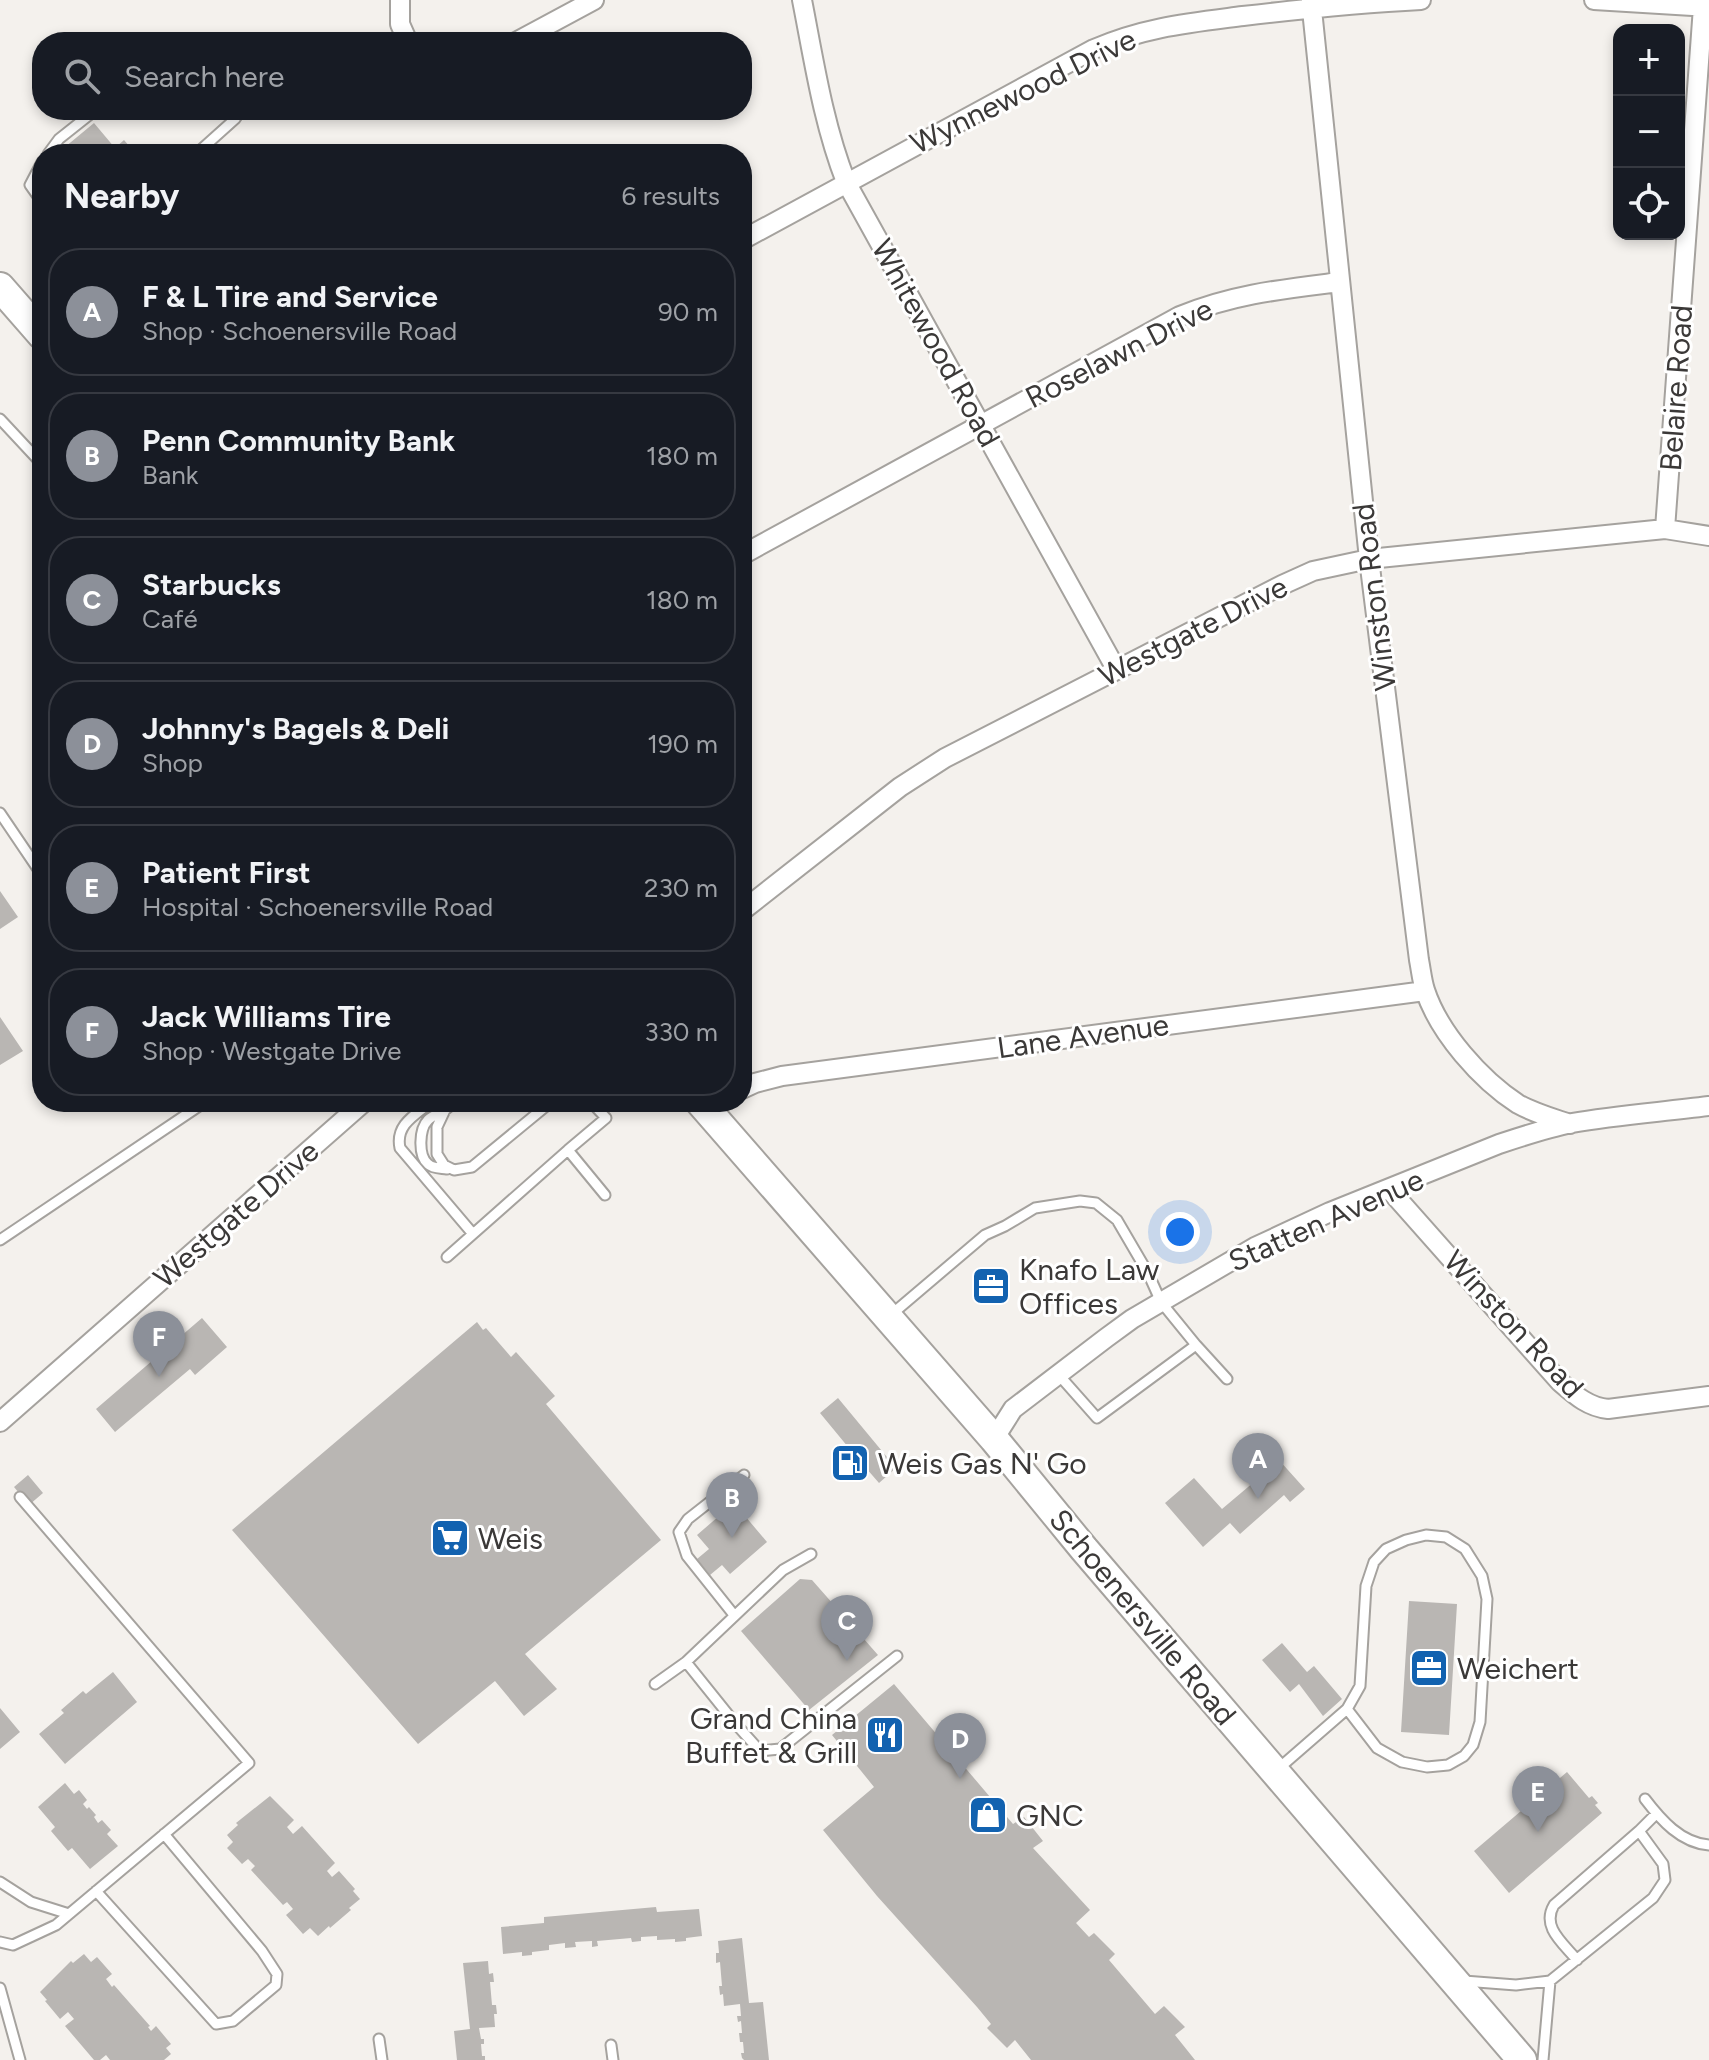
<!DOCTYPE html>
<meta charset="utf-8">
<style>
body{margin:0;font-family:Figtree,sans-serif;background:#20242c;color:#f1f3f6}
.controls{position:absolute;right:24px;top:24px;display:grid;overflow:hidden;border-radius:16px;box-shadow:0 4px 12px #0003}
.controls button{width:72px;height:72px;display:grid;place-items:center;padding:0;border:0;border-bottom:2px solid #363941;background:#171b24;color:#f1f3f6;font:40px sans-serif}
.you{position:absolute;left:1180px;top:1232px;width:28px;height:28px;margin:-20px;border:6px solid #fff;border-radius:50%;background:#1a73e8;box-shadow:0 0 0 12px #1a73e833}
.badge{display:grid;place-items:center;width:52px;height:52px;border-radius:50%;background:#8c9099;color:#fff;font-size:26px;font-weight:700}
.pin{position:absolute;translate:-50% -66px;filter:drop-shadow(0 2px 4px #0008)}
.pin::after{content:'';position:absolute;top:42px;width:28px;height:24px;background:inherit;clip-path:polygon(0 0,100% 0,50% 100%)}
.list{margin:0;padding:0;list-style:none}
h2{display:flex;justify-content:space-between;align-items:center;height:104px;margin:0;padding:0 32px;font-size:34px}
h2 small{font-size:26px;font-weight:400;color:#9ea1a6}
.list li{display:grid;grid-template-columns:52px 1fr auto;gap:24px;align-items:center;box-sizing:border-box;height:128px;margin:0 16px 16px;padding:0 16px;border:2px solid #363941;border-radius:32px}
.list b{display:block;font-size:30px;white-space:nowrap}
.list p{margin:0;font-size:26px;white-space:nowrap;color:#9ea1a6}
.list em{font-size:26px;font-style:normal;color:#9ea1a6}
.icon{flex:none;width:44px;height:44px;fill:none;stroke:currentColor;stroke-width:2;stroke-linecap:round;stroke-linejoin:round}
.map{position:relative;flex:none;width:1709px;height:2060px;overflow:hidden}
.search{position:absolute;background:#171b24;box-shadow:0 4px 12px #0003;left:32px;top:32px;width:720px;height:88px;display:flex;align-items:center;gap:20px;box-sizing:border-box;padding:0 28px;border-radius:32px;color:#9ea1a6;font-size:30px}
.panel{position:absolute;background:#171b24;box-shadow:0 4px 12px #0003;left:32px;top:144px;width:720px;height:968px;border-radius:32px}
.map>svg:first-child{display:block}
</style>
<div class="map">
<svg width="1709" height="2060" viewBox="0 0 1709 2060">
<rect width="100%" height="100%" fill="#f4f1ed"/>
<path fill="#b9b6b3" d="M 94,123 L 115,148 L 124,140 L 136,154 L 70,154 L 65,147 Z
M 0,891 L 18,917 L 0,929 Z
M 0,1017 L 23,1051 L 0,1065 Z
M 202,1318 L 227,1347 L 195,1375 L 190,1369 L 115,1432 L 96,1409 Z
M 477,1322 L 483,1330 L 486,1328 L 511,1357 L 516,1352 L 555,1396 L 546,1404 L 661,1540 L 525,1654 L 557,1689 L 524,1716 L 495,1681 L 418,1744 L 232,1530 Z
M 838,1398 L 896,1468 L 879,1483 L 859,1460 L 848,1470 L 841,1463 L 853,1453 L 820,1413 Z
M 1270,1450 L 1305,1489 L 1290,1502 L 1284,1495 L 1240,1534 L 1230,1523 L 1203,1547 L 1165,1503 L 1194,1478 L 1222,1509 L 1267,1471 L 1258,1460 Z
M 28,1475 L 43,1493 L 29,1505 L 14,1487 Z
M 734,1503 L 767,1542 L 730,1574 L 722,1565 L 710,1575 L 697,1559 L 709,1549 L 697,1535 Z
M 800,1579 L 812,1580 L 878,1655 L 809,1710 L 741,1631 Z
M 1409,1601 L 1457,1604 L 1449,1735 L 1401,1732 Z
M 1282,1643 L 1307,1672 L 1314,1666 L 1342,1699 L 1323,1716 L 1299,1684 L 1290,1692 L 1262,1660 Z
M 113,1672 L 137,1702 L 65,1764 L 39,1734 L 64,1713 L 61,1710 L 83,1691 L 86,1694 Z
M 894,1684 L 1013,1824 L 1024,1817 L 1043,1841 L 1033,1848 L 1090,1910 L 1076,1923 L 1089,1937 L 1094,1933 L 1115,1954 L 1109,1960 L 1155,2014 L 1164,2006 L 1185,2027 L 1175,2035 L 1195,2060 L 1031,2060 L 1015,2040 L 1007,2048 L 987,2028 L 991,2024 L 977,2007 L 877,1896 L 823,1830 L 874,1787 L 832,1735 Z
M 0,1708 L 20,1732 L 0,1749 Z
M 1567,1772 L 1589,1798 L 1592,1796 L 1598,1803 L 1595,1805 L 1602,1813 L 1509,1893 L 1474,1851 Z
M 65,1783 L 74,1794 L 79,1790 L 87,1800 L 83,1804 L 87,1809 L 89,1807 L 96,1815 L 94,1817 L 98,1823 L 102,1820 L 111,1830 L 107,1834 L 118,1846 L 90,1869 L 72,1848 L 68,1851 L 51,1831 L 55,1827 L 38,1807 Z
M 270,1796 L 294,1820 L 287,1827 L 293,1834 L 302,1826 L 335,1863 L 327,1871 L 332,1877 L 339,1871 L 355,1889 L 353,1891 L 360,1899 L 349,1908 L 351,1910 L 330,1928 L 329,1926 L 318,1936 L 310,1928 L 303,1934 L 286,1915 L 293,1909 L 287,1902 L 283,1905 L 251,1870 L 255,1866 L 248,1859 L 242,1864 L 227,1848 L 233,1842 L 227,1835 L 238,1825 L 236,1823 Z
M 656,1907 L 657,1912 L 699,1909 L 702,1936 L 686,1938 L 686,1941 L 675,1942 L 675,1939 L 657,1940 L 657,1936 L 641,1937 L 641,1941 L 632,1942 L 631,1938 L 597,1941 L 598,1946 L 592,1947 L 592,1941 L 575,1942 L 576,1947 L 565,1948 L 565,1943 L 549,1945 L 549,1950 L 532,1952 L 532,1955 L 522,1956 L 522,1952 L 503,1954 L 501,1927 L 544,1923 L 544,1917 Z
M 742,1938 L 749,2003 L 763,2002 L 769,2060 L 744,2060 L 742,2058 L 741,2053 L 744,2053 L 743,2042 L 740,2042 L 739,2033 L 742,2033 L 741,2021 L 738,2022 L 737,2016 L 741,2016 L 740,2004 L 724,2006 L 723,1994 L 720,1995 L 719,1986 L 722,1986 L 720,1962 L 716,1963 L 716,1953 L 719,1953 L 718,1941 Z
M 84,1954 L 91,1962 L 97,1957 L 112,1974 L 106,1979 L 112,1987 L 114,1985 L 150,2026 L 148,2027 L 151,2031 L 156,2026 L 171,2044 L 166,2048 L 171,2054 L 164,2060 L 110,2060 L 106,2055 L 100,2060 L 94,2060 L 65,2026 L 74,2019 L 68,2012 L 60,2019 L 45,2001 L 47,2000 L 40,1992 L 71,1961 L 73,1963 Z
M 488,1961 L 489,1974 L 493,1973 L 494,1982 L 490,1982 L 492,2005 L 496,2005 L 497,2014 L 494,2014 L 495,2027 L 479,2028 L 481,2039 L 484,2039 L 484,2044 L 481,2044 L 482,2056 L 485,2056 L 485,2060 L 457,2060 L 454,2031 L 470,2029 L 463,1963 Z"/>
<g fill="none" stroke-linecap="round" stroke-linejoin="round">
<g stroke="#a5a29e" stroke-width="13">
<path id="service" d="M 48,154 L 59,139 L 93,112 L 99,110
M 196,154 L 235,119 L 241,110
M 42,162 L 30,185 L 42,202
M 0,419 L 42,464
M 0,813 L 42,875
M 431,1102 C 415,1115 395,1125 400,1148 L 473,1234
M 455,1102 L 445,1110 L 437,1127 L 437,1154 L 444,1165 L 454,1170 L 472,1167 L 551,1102
M 445,1110 C 440,1113 432,1116 428,1120 C 419,1129 418,1156 428,1164 C 433,1169 441,1168 447,1169
M 568,1150 L 606,1118 L 591,1102
M 0,1240 L 205,1102
M 447,1257 L 568,1150 L 605,1195
M 892,1314 L 985,1235 L 1005,1226 L 1035,1208 L 1080,1201 L 1096,1203 L 1117,1220 L 1148,1273 L 1161,1302 L 1196,1345 L 1097,1418 L 1058,1374
M 1196,1345 L 1227,1379
M 734,1615 L 687,1556 L 679,1532 L 688,1519 L 744,1475
M 686,1662 L 735,1723 L 760,1751 L 780,1749 L 897,1656
M 655,1684 L 686,1662 L 783,1570 L 811,1554
M 1278,1769 L 1347,1709 L 1360,1686 L 1366,1586 L 1374,1562 L 1386,1549 L 1406,1540 L 1426,1535 L 1446,1537 L 1465,1549 L 1482,1576 L 1487,1599 L 1480,1722 L 1473,1745 L 1464,1756 L 1448,1765 L 1427,1767 L 1402,1762 L 1377,1748 L 1347,1709
M 1645,1799 C 1661,1820 1681,1843 1709,1845
M 0,1882 L 31,1902 L 69,1914
M 96,1891 L 216,2024 L 233,2021 L 276,1985 L 277,1974 L 262,1951 L 164,1834
M 0,1942 L 13,1945 L 56,1925 L 249,1763 L 20,1497
M 1577,1960 C 1563,1943 1541,1927 1554,1905 L 1639,1831
M 1464,1981 L 1516,1985 L 1550,1981 L 1653,1898 L 1665,1880 L 1663,1864 L 1639,1831 L 1656,1814
M 0,1988 L 20,2060
M 379,2039 L 382,2060
M 611,2045 L 613,2060
M 1543,2060 L 1550,1981"/>
</g>
<g stroke="#a5a29e" stroke-width="22">
<path id="minor" d="M 400,0 L 400,24 L 408,42
M 802,0 C 814,61 823,123 846,182 L 1116,669
M 1311,0 L 1369,559 L 1419,960 C 1421,970 1422,981 1425,990 C 1439,1033 1481,1080 1518,1104 C 1534,1113 1552,1118 1570,1124
M 1594,0 L 1709,7
M 516,42 L 594,0
M 742,240 L 1094,49 C 1145,27 1189,23 1243,16 C 1303,9 1362,3 1421,0
M 1665,529 L 1703,7
M 742,555 L 1180,316 C 1233,294 1284,289 1340,282
M 742,911 L 900,787 L 945,758 L 1282,585 L 1313,571 L 1369,559 L 1665,529 L 1709,536
M 742,1089 L 755,1083 L 782,1076 L 1425,991
M 1389,1189 L 1560,1382 C 1575,1395 1588,1407 1608,1409 L 1709,1396
M 0,1422 L 364,1102
M 994,1439 L 1013,1409 L 1106,1338 L 1132,1319 L 1255,1247 L 1330,1212 L 1499,1144 C 1523,1136 1547,1128 1572,1123 C 1617,1115 1663,1112 1709,1106"/>
</g>
<g stroke="#a5a29e" stroke-width="32">
<path id="primary" d="M 0,287 L 42,335
M 700,1102 L 994,1439 L 1084,1549 L 1522,2060"/>
</g>
<use href="#service" stroke="#fff" stroke-width="9"/>
<use href="#minor" stroke="#fff" stroke-width="18"/>
<use href="#primary" stroke="#fff" stroke-width="28"/>
</g>
<defs>
<g id="office-square" transform="scale(2)"><rect x="-9" y="-9" width="18" height="18" rx="4" fill="#1262b0" stroke="#fff"/><path d="M-6-3h4V-5.5h4V-3h4V5H-6ZM-1-4.5V-3h2v-1.5ZM-6 0V1H6V0Z" fill="#fff"/></g>
<g id="fuel-square" transform="scale(2)"><rect x="-9" y="-9" width="18" height="18" rx="4" fill="#1262b0" stroke="#fff"/><path d="M-5.5-6h7V0h2V4h1.3V-2.5L3-4.5l.8-.8L6-3V5H2.5V1h-1V6h-7ZM-4.2-4.7v3.2H.2V-4.7Z" fill="#fff"/></g>
<g id="supermarket-square" transform="scale(2)"><rect x="-9" y="-9" width="18" height="18" rx="4" fill="#1262b0" stroke="#fff"/><path d="M-6-5.5h2.5l.6 2H6L4.5 2H-2.5L-4.4-4H-6ZM-1.5 3.2a1.3 1.3 0 1 0 .1 0ZM3 3.2a1.3 1.3 0 1 0 .1 0Z" fill="#fff"/></g>
<g id="restaurant-square" transform="scale(2)"><rect x="-9" y="-9" width="18" height="18" rx="4" fill="#1262b0" stroke="#fff"/><path d="M-5-6h1v4h1v-4h1v4h1v-4h1v5L-1.5 .5V6h-2V.5L-5-1ZM5-6V6H3V1.5H1.5Q1.5-4 5-6Z" fill="#fff"/></g>
<g id="shop-square" transform="scale(2)"><rect x="-9" y="-9" width="18" height="18" rx="4" fill="#1262b0" stroke="#fff"/><path d="M-5-2.5h2.3a2.7 3.5 0 0 1 5.4 0H5L5.5 6h-11ZM-1.5-2.5h3a1.5 2.3 0 0 0-3 0Z" fill="#fff"/></g>
</defs>
<g fill-rule="evenodd">
<use href="#office-square" x="991" y="1286"/>
<use href="#fuel-square" x="850" y="1463"/>
<use href="#supermarket-square" x="450" y="1538"/>
<use href="#office-square" x="1429" y="1668"/>
<use href="#restaurant-square" x="885" y="1735"/>
<use href="#shop-square" x="988" y="1815"/>
</g>
<g text-anchor="middle" dominant-baseline="central" stroke-width="6" stroke-linejoin="round" paint-order="stroke">
<g font-size="30" fill="#3b3938" stroke="#fff">
<text transform="translate(1023 91) rotate(-26)">Wynnewood Drive</text>
<text transform="translate(936 343) rotate(61)">Whitewood Road</text>
<text transform="translate(1119 353) rotate(-27)">Roselawn Drive</text>
<text transform="translate(1676 388) rotate(-86)">Belaire Road</text>
<text transform="translate(1374 597) rotate(-97)">Winston Road</text>
<text transform="translate(1193 631) rotate(-27)">Westgate Drive</text>
<text transform="translate(1083 1036) rotate(-8)">Lane Avenue</text>
<text transform="translate(236 1214) rotate(-41)">Westgate Drive</text>
<text transform="translate(1326 1220) rotate(-24)">Statten Avenue</text>
<text transform="translate(1514 1324) rotate(47)">Winston Road</text>
<text transform="translate(1143 1617) rotate(50)">Schoenersville Road</text>
</g>
<g font-size="30" fill="#3b3938" stroke="#fff" text-anchor="start">
<text x="1019" y="1269">Knafo Law<tspan x="1019" dy="34">Offices</tspan></text>
<text x="878" y="1463">Weis Gas N' Go</text>
<text x="478" y="1538">Weis</text>
<text x="1457" y="1668">Weichert</text>
<text x="857" y="1718" text-anchor="end">Grand China<tspan x="857" dy="34">Buffet &amp; Grill</tspan></text>
<text x="1016" y="1815">GNC</text>
</g>
</g>
</svg>
<div class="controls">
<button>+</button>
<button>−</button>
<button><svg class="icon" aria-label="locate" viewBox="0 0 24 24"><circle cx="12" cy="12" r="6"/><path d="M12 2v4M12 18v4M2 12h4M18 12h4"/></svg></button>
</div>
<div class="you"></div>
<div class="pin badge" style="left:1258px;top:1499px">A</div>
<div class="pin badge" style="left:732px;top:1538px">B</div>
<div class="pin badge" style="left:847px;top:1661px">C</div>
<div class="pin badge" style="left:960px;top:1779px">D</div>
<div class="pin badge" style="left:1538px;top:1832px">E</div>
<div class="pin badge" style="left:159px;top:1377px">F</div>
<div class="search"><svg class="icon" aria-label="search" viewBox="0 0 24 24"><circle cx="10" cy="10" r="6"/><path d="M15 15l6 6"/></svg>Search here</div>
<section class="panel">
<h2>Nearby<small>6 results</small></h2>
<ul class="list">
<li><span class="badge">A</span><div><b>F &amp; L Tire and Service</b><p>Shop · Schoenersville Road</p></div><em>90 m</em></li>
<li><span class="badge">B</span><div><b>Penn Community Bank</b><p>Bank</p></div><em>180 m</em></li>
<li><span class="badge">C</span><div><b>Starbucks</b><p>Café</p></div><em>180 m</em></li>
<li><span class="badge">D</span><div><b>Johnny's Bagels &amp; Deli</b><p>Shop</p></div><em>190 m</em></li>
<li><span class="badge">E</span><div><b>Patient First</b><p>Hospital · Schoenersville Road</p></div><em>230 m</em></li>
<li><span class="badge">F</span><div><b>Jack Williams Tire</b><p>Shop · Westgate Drive</p></div><em>330 m</em></li>
</ul>
</section>
</div>
